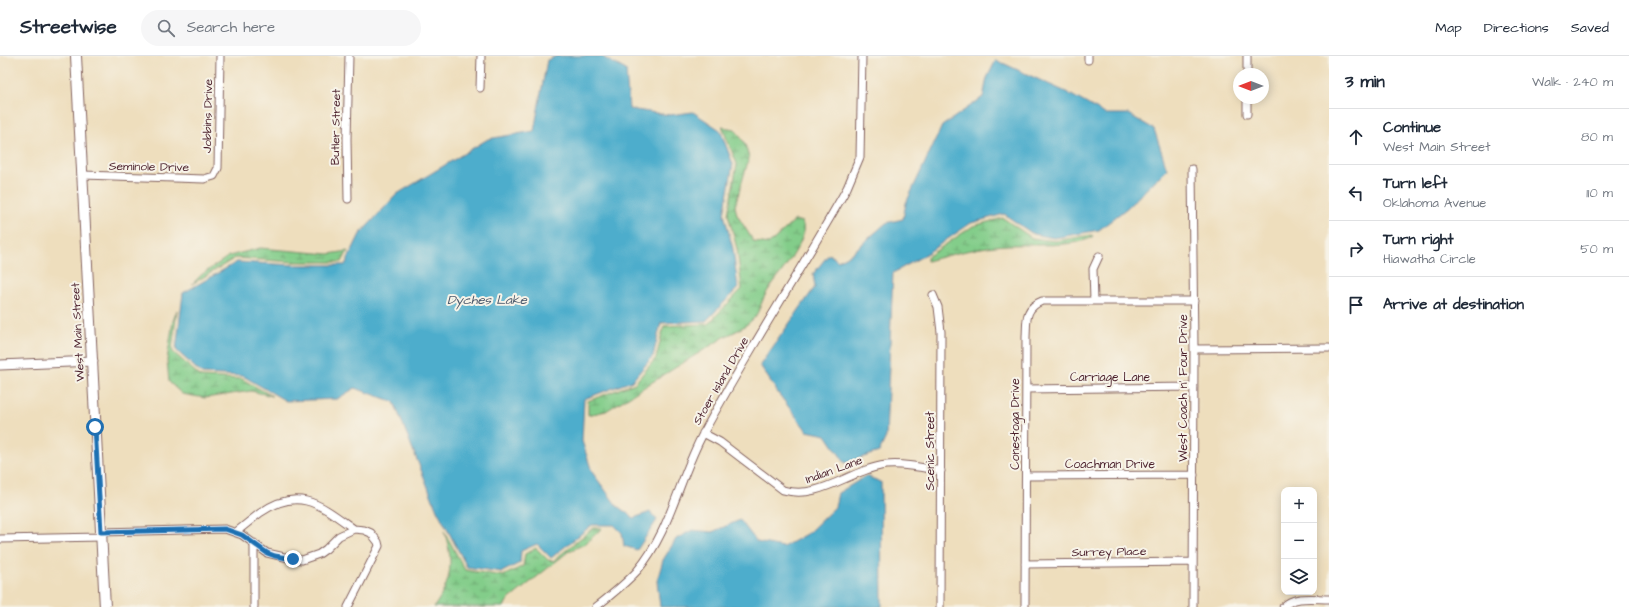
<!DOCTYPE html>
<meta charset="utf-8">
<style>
body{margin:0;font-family:"Architects Daughter",sans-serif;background:#f6f6f7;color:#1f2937}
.controls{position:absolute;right:12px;bottom:12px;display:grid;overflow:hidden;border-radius:8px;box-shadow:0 2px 10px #0003}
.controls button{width:36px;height:36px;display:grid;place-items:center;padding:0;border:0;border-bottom:1px solid #e0e1e3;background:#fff;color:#1f2937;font:20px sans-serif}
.compass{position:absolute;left:1233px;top:12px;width:36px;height:36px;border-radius:50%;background:#fff;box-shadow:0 2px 10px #0003;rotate:270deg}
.stop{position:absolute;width:12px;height:12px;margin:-9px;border:3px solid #1f6fb2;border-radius:50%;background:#fff}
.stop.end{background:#1f6fb2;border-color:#fff;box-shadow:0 1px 4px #0008}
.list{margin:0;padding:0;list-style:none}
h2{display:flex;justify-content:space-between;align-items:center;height:52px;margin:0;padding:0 16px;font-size:17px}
h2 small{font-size:13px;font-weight:400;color:#747a83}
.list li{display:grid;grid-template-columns:26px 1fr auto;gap:12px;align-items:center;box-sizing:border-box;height:56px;padding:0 16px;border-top:1px solid #e0e1e3}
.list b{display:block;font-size:15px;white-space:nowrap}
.list p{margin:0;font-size:13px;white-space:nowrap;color:#747a83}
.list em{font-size:13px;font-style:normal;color:#747a83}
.icon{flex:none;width:22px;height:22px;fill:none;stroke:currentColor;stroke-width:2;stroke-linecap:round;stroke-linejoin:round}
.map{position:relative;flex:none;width:1329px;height:551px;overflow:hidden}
header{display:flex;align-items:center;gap:24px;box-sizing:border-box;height:56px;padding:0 20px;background:#fff;border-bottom:1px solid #e0e1e3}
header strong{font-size:19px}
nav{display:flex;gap:22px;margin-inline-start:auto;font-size:14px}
.search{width:280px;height:36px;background:#f6f6f7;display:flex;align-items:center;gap:10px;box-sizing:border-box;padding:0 14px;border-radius:22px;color:#747a83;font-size:15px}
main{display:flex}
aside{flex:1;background:#fff}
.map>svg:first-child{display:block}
</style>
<header>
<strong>Streetwise</strong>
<div class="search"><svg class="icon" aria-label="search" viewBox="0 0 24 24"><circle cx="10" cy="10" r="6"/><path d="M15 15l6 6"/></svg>Search here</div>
<nav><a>Map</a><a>Directions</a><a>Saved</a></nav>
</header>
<main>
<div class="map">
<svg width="1329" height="551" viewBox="0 0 1329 551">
<defs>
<pattern id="wetland-marsh" width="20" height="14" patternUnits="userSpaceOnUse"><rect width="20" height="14" fill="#83cd8a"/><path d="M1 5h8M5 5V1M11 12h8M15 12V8" fill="none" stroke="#6da671"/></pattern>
</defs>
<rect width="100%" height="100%" fill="#f7f3e8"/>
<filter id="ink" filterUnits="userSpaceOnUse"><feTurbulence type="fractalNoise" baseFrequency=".025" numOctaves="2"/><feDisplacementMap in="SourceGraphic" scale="8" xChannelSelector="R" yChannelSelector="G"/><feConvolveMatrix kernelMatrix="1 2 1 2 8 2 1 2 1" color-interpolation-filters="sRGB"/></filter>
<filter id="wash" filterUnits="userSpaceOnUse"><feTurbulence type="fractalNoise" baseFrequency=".012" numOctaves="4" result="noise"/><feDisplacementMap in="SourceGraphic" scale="16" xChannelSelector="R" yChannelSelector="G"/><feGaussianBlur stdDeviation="0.9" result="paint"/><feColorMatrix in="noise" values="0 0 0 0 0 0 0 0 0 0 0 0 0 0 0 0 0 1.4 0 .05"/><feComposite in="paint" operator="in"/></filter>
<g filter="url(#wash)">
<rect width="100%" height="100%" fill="#eedebd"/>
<path fill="url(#wetland-marsh)" stroke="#66765a" d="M 722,71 L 735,73 L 745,88 L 749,102 L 735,150 L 737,159 L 754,186 L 769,188 L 795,164 L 802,166 C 811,184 776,221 767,236 C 762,243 760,254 755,261 C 747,270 737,275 726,280 L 606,355 L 588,359 L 588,345 L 635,327 L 656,302 L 664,270 L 708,268 L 742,233 L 737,193 L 728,158 L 737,108 Z
M 1003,162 L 1032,182 L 1055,185 L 1092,179 L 1093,181 C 1071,192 1033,188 1008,189 C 981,190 953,198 927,205 L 927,201 L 973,170 Z
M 260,192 L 329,198 L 348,195 L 342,206 L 293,206 L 235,202 L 192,228 L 201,219 L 229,200 Z
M 177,254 L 172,293 L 173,296 L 201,321 L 242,323 L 272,340 L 251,335 L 205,342 L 182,338 L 169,326 L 167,304 L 173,265 Z
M 593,472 L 602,472 L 585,488 L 569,495 L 507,545 L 504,551 L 434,551 C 452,525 454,505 444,475 L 465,514 L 503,520 L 523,510 L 525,498 L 536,492 L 548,504 L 553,505 Z"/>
<path fill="#4dadcc" stroke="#4c667c" d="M 557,0 L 601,0 L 626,14 L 629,53 L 670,59 L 693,56 L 720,74 L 733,108 L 724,158 L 733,193 L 738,232 L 706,265 L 661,267 L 653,300 L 632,325 L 584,343 L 582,385 L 592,416 L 617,450 L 634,462 L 650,456 L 657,464 L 637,494 L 624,490 L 622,477 L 614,469 L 592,469 L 551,502 L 537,488 L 521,495 L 520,507 L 502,516 L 467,511 L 437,454 L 394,346 L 355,332 L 337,343 L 286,345 L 243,320 L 202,318 L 176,294 L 183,237 L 237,206 L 293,209 L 345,209 L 360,178 L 397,138 L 488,83 L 534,75 L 547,4 Z
M 996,4 L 1066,36 L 1105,58 L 1128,58 L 1154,73 L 1167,113 L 1127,152 L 1099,174 L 1054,182 L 1033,178 L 1004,158 L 971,167 L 923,200 L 893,217 L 886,381 L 879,396 L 845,407 L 826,379 L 807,375 L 778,337 L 760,309 L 815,231 L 813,218 L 829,198 L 838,205 L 852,197 L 886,167 L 903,163 L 906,147 L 942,70 L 983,41 L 987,22 Z
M 866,420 L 881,426 L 882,551 L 660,551 L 657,525 L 663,504 L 676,483 L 692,474 L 712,476 L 740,464 L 757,486 L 783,491 L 808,477 L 835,451 L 838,437 Z"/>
</g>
<g filter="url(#ink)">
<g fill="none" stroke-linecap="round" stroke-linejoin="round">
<g stroke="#83625e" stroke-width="9">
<path id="minor" d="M 1088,4 L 1088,0
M 1247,18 L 1247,0
M 480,32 L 481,0
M 1247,58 L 1247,42
M 1192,113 L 1194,293 L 1193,551
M 83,119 L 204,123 L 214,120 L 218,112 L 220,0
M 348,143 L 347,83 L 349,0
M 933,239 L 938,251 L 941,276 L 940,551
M 1094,245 L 1093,213 L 1099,200
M 1194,293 L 1329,292
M 1026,333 L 1194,331
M 703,377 L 720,386 L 783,434 C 819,445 851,413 886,409 C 904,407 924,412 941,415
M 1026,420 L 1194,419
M 101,476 L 225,473 L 242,479 L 267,497 L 293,503 L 302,504 L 319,498 L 326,493 L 339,480 L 354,473 L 364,474 L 371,477 L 378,486 L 379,490 L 348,551
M 236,476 C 244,470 252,463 260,457 C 299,429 322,450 354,473
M 0,483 L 101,481
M 254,487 L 254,551
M 1025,508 L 1192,506
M 596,551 C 610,540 625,528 637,515 C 671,475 679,421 704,376 C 749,293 801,214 847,132 L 860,101 L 862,0
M 1025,551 L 1026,281 C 1027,265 1024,252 1042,245 L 1194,245
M 1283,551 C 1294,539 1314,543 1329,543"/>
</g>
<g stroke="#83625e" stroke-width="11">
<path id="tertiary" d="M 0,309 L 93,305"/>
</g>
<g stroke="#83625e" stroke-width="12">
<path id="secondary" d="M 76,0 L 105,551"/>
</g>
<use href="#minor" stroke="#fff" stroke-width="7"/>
<use href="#tertiary" stroke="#fff" stroke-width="9"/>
<use href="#secondary" stroke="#fff" stroke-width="10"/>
</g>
</g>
<g fill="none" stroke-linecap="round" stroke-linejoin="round" filter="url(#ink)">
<path stroke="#1f6fb2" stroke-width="5" d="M 95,371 L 101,476 L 225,473 L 242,479 L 267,497 L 275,500 L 293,503"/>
</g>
<g text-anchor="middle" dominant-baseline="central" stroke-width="4" stroke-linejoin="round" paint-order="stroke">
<g font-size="12" fill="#4a1f2b" stroke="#f7f3e8">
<text transform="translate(208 60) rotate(-89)">Jobbins Drive</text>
<text transform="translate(336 71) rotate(-89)">Butler Street</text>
<text transform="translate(149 111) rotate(1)">Seminole Drive</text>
<text transform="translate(78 276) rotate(-93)">West Main Street</text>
<text x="1110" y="321">Carriage Lane</text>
<text transform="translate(721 325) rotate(-60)">Stoer Island Drive</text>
<text transform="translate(1183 332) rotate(-90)">West Coach n' Four Drive</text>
<text transform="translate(1015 368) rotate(-90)">Conestoga Drive</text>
<text transform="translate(930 395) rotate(-90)">Scenic Street</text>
<text x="1110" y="408">Coachman Drive</text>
<text transform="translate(834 414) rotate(-20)">Indian Lane</text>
<text transform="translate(1109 496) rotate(-1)">Surrey Place</text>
</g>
<g font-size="13" font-style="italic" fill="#4b586b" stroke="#f7f3e8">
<text x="487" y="244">Dyches Lake</text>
</g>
</g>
</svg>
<div class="controls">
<button>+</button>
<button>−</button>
<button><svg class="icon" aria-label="layers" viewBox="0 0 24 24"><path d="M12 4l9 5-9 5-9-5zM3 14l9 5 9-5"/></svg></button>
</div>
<svg class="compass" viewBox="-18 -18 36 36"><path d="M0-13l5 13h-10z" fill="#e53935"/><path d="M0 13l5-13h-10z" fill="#747a83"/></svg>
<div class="stop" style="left:95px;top:371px"></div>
<div class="stop end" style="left:293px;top:503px"></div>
</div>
<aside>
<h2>3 min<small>Walk · 240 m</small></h2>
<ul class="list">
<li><svg class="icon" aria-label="ahead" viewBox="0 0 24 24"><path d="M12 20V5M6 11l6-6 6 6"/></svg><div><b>Continue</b><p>West Main Street</p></div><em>80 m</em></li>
<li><svg class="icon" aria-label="left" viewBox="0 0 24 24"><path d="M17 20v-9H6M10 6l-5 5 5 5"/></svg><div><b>Turn left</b><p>Oklahoma Avenue</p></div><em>110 m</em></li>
<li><svg class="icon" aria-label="right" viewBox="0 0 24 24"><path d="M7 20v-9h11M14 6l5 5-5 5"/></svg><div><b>Turn right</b><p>Hiawatha Circle</p></div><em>50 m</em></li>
<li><svg class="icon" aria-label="arrive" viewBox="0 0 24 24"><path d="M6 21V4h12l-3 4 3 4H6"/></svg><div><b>Arrive at destination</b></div></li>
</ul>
</aside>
</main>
